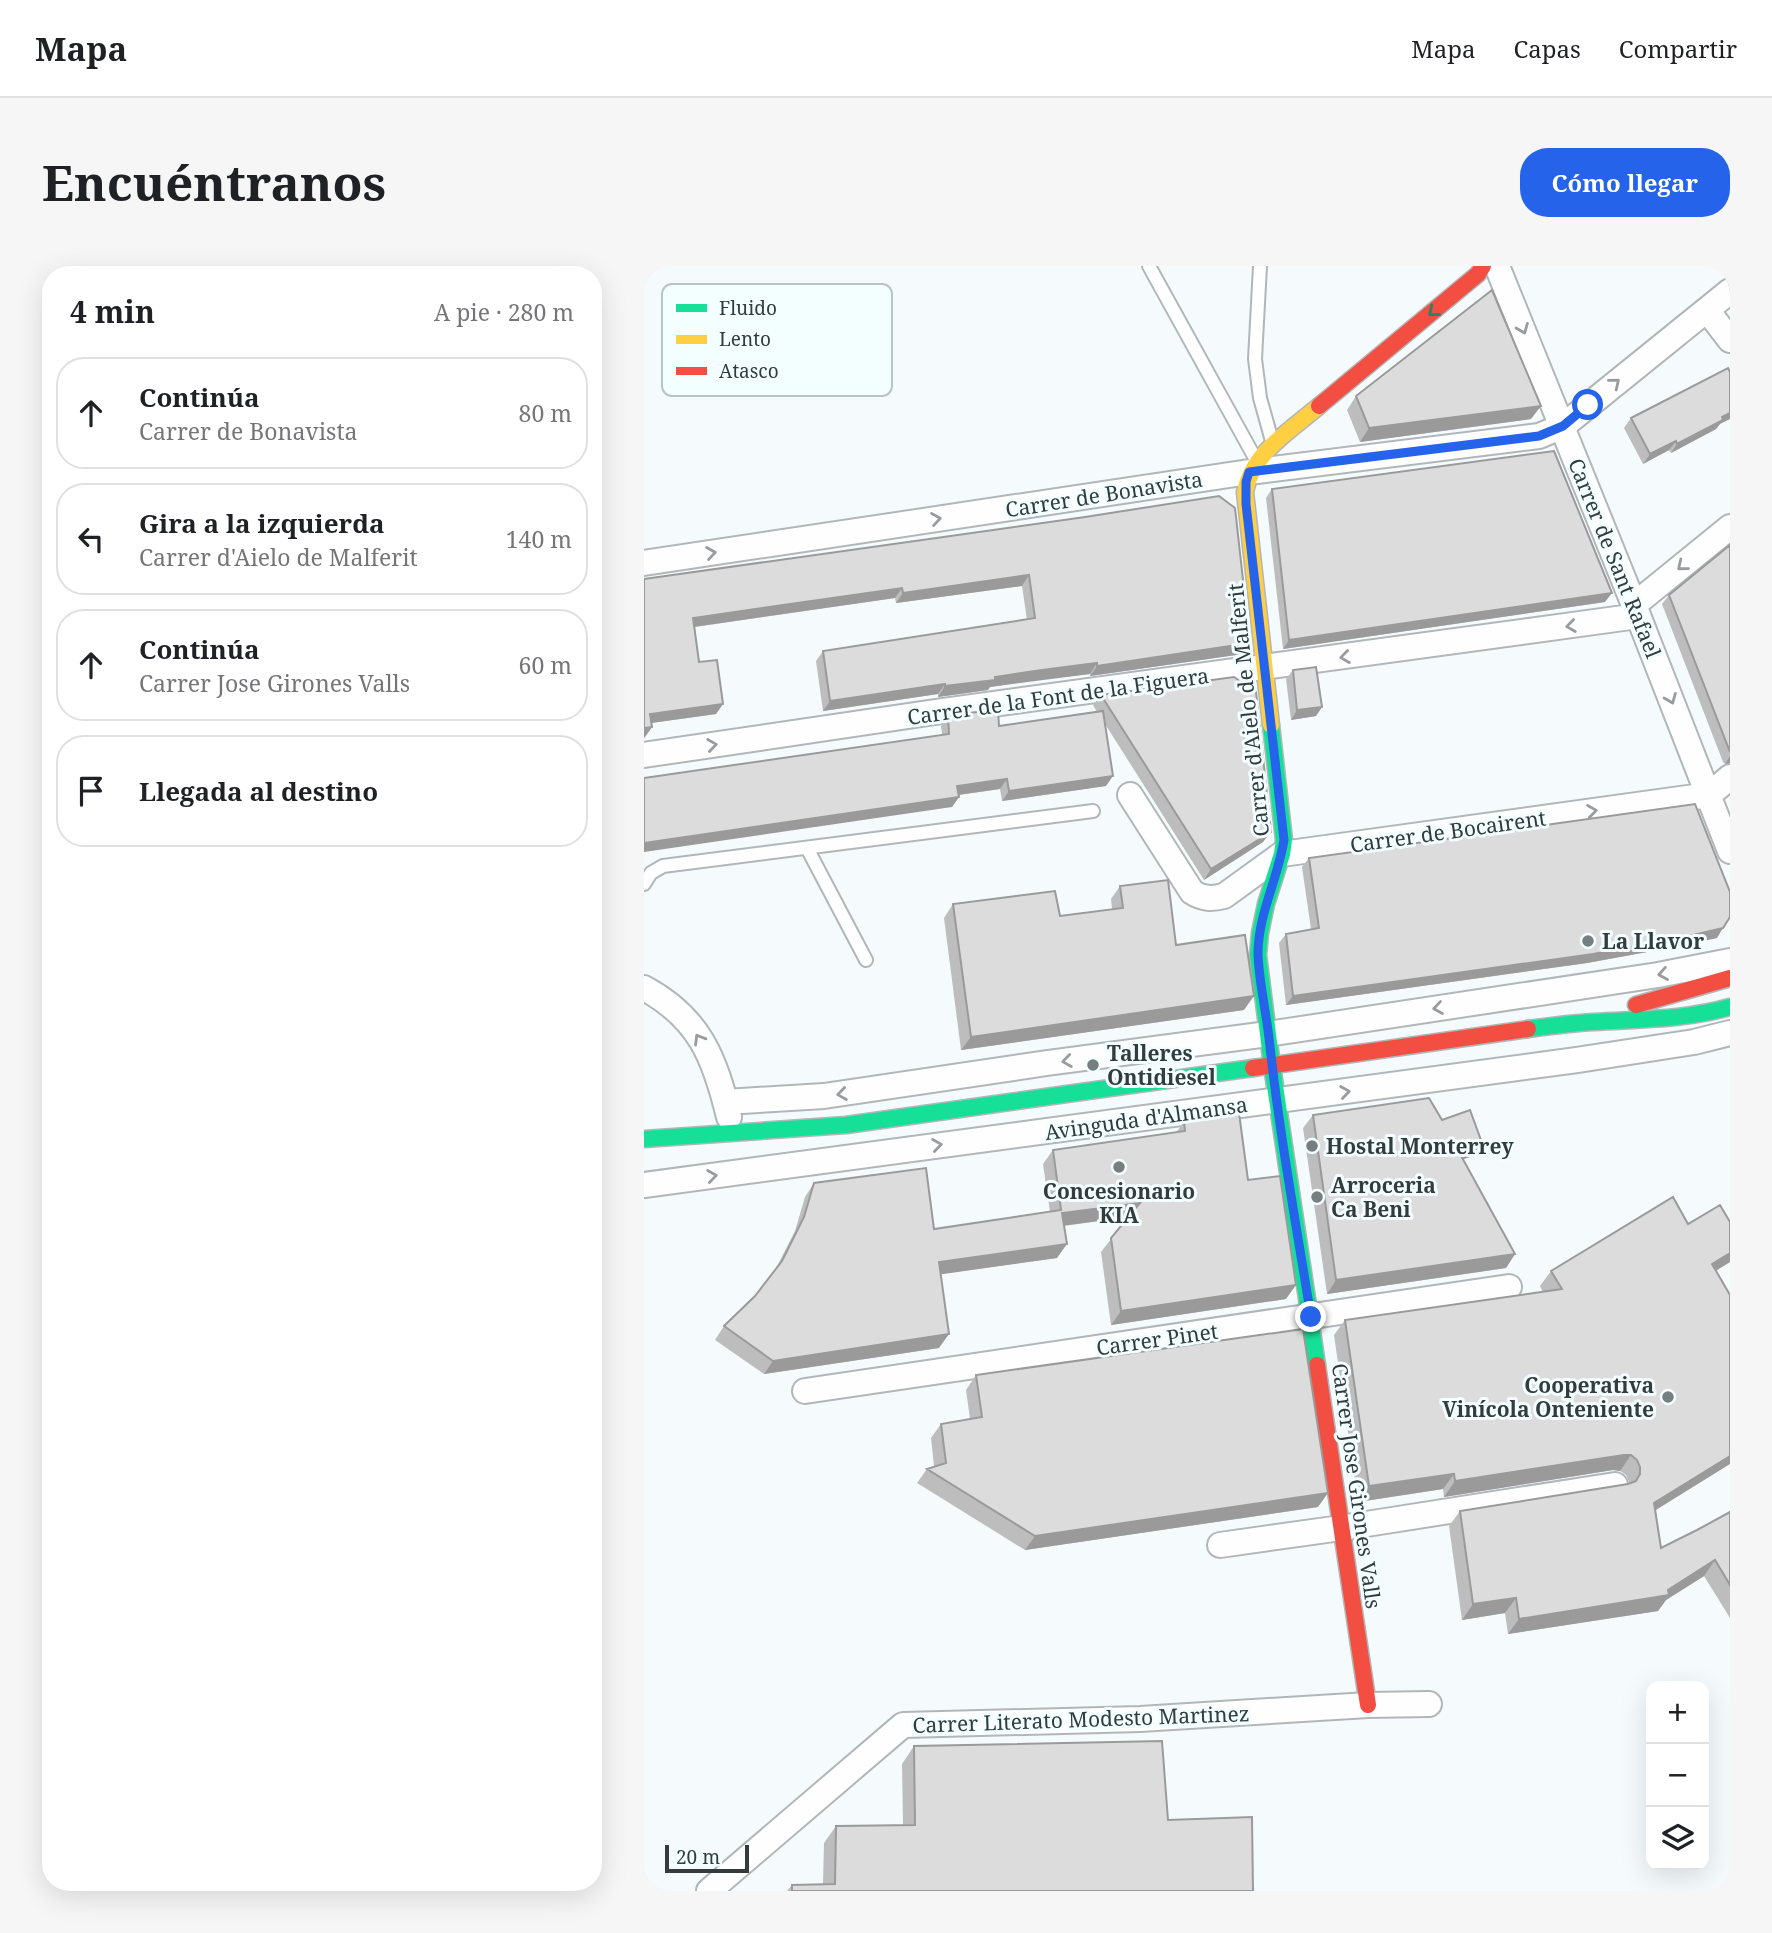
<!DOCTYPE html>
<html lang="es">
<meta charset="utf-8">
<style>
body{margin:0;font-family:"Noto Serif",serif;background:#f6f6f6;color:#202124}
.controls{position:absolute;right:21px;bottom:21px;display:grid;overflow:hidden;border-radius:14px;box-shadow:0 7px 28px #0002}
.controls button{width:63px;height:63px;display:grid;place-items:center;padding:0;border:0;border-bottom:2px solid #e0e0e0;background:#fff;color:#202124;font:35px sans-serif}
.scale{position:absolute;left:21px;bottom:18px;width:84px;box-sizing:border-box;padding-left:7px;border:4px solid #333b3c;border-top:0;font-size:19px;line-height:24px;white-space:nowrap;color:#333b3c;-webkit-text-stroke:5px #f2feff;paint-order:stroke}
.stop{position:absolute;width:21px;height:21px;margin:-16px;border:5px solid #2563eb;border-radius:50%;background:#fff}
.stop.end{background:#2563eb;border-color:#fff;box-shadow:0 2px 7px #0008}
.list{margin:0;padding:0;list-style:none}
h2{display:flex;justify-content:space-between;align-items:center;height:91px;margin:0;padding:0 28px;font-size:30px}
h2 small{font-size:23px;font-weight:400;color:#757577}
.list li{display:grid;grid-template-columns:46px 1fr auto;gap:21px;align-items:center;box-sizing:border-box;height:112px;margin:0 14px 14px;padding:0 14px;border:2px solid #e0e0e0;border-radius:28px}
.list b{display:block;font-size:26px;white-space:nowrap}
.list p{margin:0;font-size:23px;white-space:nowrap;color:#757577}
.list em{font-size:23px;font-style:normal;color:#757577}
.icon{flex:none;width:38px;height:38px;fill:none;stroke:currentColor;stroke-width:2;stroke-linecap:round;stroke-linejoin:round}
.map{position:relative;flex:none;width:1086px;height:1625px;overflow:hidden;border-radius:28px}
header{display:flex;align-items:center;gap:42px;box-sizing:border-box;height:98px;padding:0 35px;background:#fff;border-bottom:2px solid #e0e0e0}
header strong{font-size:33px}
nav{display:flex;gap:38px;margin-inline-start:auto;font-size:24px}
.intro{display:flex;align-items:center;justify-content:space-between;box-sizing:border-box;height:168px;padding:0 42px}
h1{margin:0;font-size:49px}
.button{padding:18px 32px;border-radius:28px;background:#2563eb;color:#fff;font-size:24px;font-weight:700}
main{display:flex;gap:42px;padding:0 42px}
aside{flex:1;background:#fff;border-radius:28px;box-shadow:0 7px 28px #0002}
.map>svg:first-child{display:block}
</style>
<header>
<strong>Mapa</strong>
<nav><a>Mapa</a><a>Capas</a><a>Compartir</a></nav>
</header>
<div class="intro"><h1>Encuéntranos</h1><a class="button">Cómo llegar</a></div>
<main>
<aside>
<h2>4 min<small>A pie · 280 m</small></h2>
<ul class="list">
<li><svg class="icon" aria-label="ahead" viewBox="0 0 24 24"><path d="M12 20V5M6 11l6-6 6 6"/></svg><div><b>Continúa</b><p>Carrer de Bonavista</p></div><em>80 m</em></li>
<li><svg class="icon" aria-label="left" viewBox="0 0 24 24"><path d="M17 20v-9H6M10 6l-5 5 5 5"/></svg><div><b>Gira a la izquierda</b><p>Carrer d'Aielo de Malferit</p></div><em>140 m</em></li>
<li><svg class="icon" aria-label="ahead" viewBox="0 0 24 24"><path d="M12 20V5M6 11l6-6 6 6"/></svg><div><b>Continúa</b><p>Carrer Jose Girones Valls</p></div><em>60 m</em></li>
<li><svg class="icon" aria-label="arrive" viewBox="0 0 24 24"><path d="M6 21V4h12l-3 4 3 4H6"/></svg><div><b>Llegada al destino</b></div></li>
</ul>
</aside>
<div class="map">
<svg width="1086" height="1625" viewBox="0 0 1086 1625">
<rect width="100%" height="100%" fill="#f5fbfc"/>
<g fill="none" stroke-linecap="round" stroke-linejoin="round">
<g stroke="#b1b7b8" stroke-width="16">
<path id="lane" d="M 505,0 L 611,192
M 616,0 L 611,93 L 616,132 L 628,175
M 163,582 L 222,694
M 0,618 L 7,607 L 19,600 L 449,545"/>
</g>
<g stroke="#b1b7b8" stroke-width="28">
<path id="street" d="M 853,0 L 990,339 L 1086,585
M 1063,44 L 1086,74
M 0,297 L 605,206 L 895,170 L 919,160 L 1086,25
M 990,339 L 1086,261
M 0,489 L 298,445 L 994,350
M 486,529 L 548,626 C 559,633 568,633 580,630 L 638,588 L 1065,529 L 1086,511
M 0,722 C 56,752 71,793 85,851
M 81,836 L 180,830 L 403,797 L 624,768 L 1014,709 L 1086,695
M 0,919 L 933,794 L 1050,776 L 1086,767
M 161,1125 L 865,1021
M 576,1279 L 697,1262 L 971,1219
M 65,1625 L 259,1459 L 496,1453 L 724,1439 L 785,1438"/>
</g>
<g stroke="#b1b7b8" stroke-width="19">
<path id="fast" d="M 627,459 L 640,574 L 638,588 L 622,638 L 616,667 L 614,689 L 628,800 L 673,1099
M 884,763 C 906,760 928,757 950,756 C 996,753 1041,754 1086,741
M 0,873 L 202,859 L 609,802"/>
</g>
<g stroke="#b1b7b8" stroke-width="19">
<path id="slow" d="M 627,459 L 601,226 C 608,187 647,164 675,140"/>
</g>
<g stroke="#b1b7b8" stroke-width="19">
<path id="jam" d="M 675,140 L 834,8 L 839,0
M 992,739 L 1086,712
M 609,802 L 884,763
M 673,1099 L 724,1439"/>
</g>
<use href="#lane" stroke="#fefeff" stroke-width="12"/>
<use href="#street" stroke="#fefeff" stroke-width="24"/>
<use href="#fast" stroke="#16e098" stroke-width="16"/>
<use href="#slow" stroke="#ffcf43" stroke-width="16"/>
<use href="#jam" stroke="#f24e42" stroke-width="16"/>
</g>
<path fill="#bebdbe" d="M 712,130 L 887,153 L 716,176 L 703,144 Z
M 987,152 L 1076,158 L 1072,163 L 1027,187 L 1025,184 L 999,198 L 980,162 Z
M 628,223 L 961,336 L 639,383 L 622,232 Z
M 441,251 L 599,388 L 446,410 L 446,408 L 391,414 L 346,421 L 344,424 L 294,431 L 294,428 L 179,445 L 172,395 L 179,385 L 383,354 L 378,320 L 252,337 L 251,332 L 51,361 L 55,396 L 79,438 L 72,448 L 7,457 L 8,461 L 0,472 L 0,313 Z
M 1086,279 L 1086,497 L 1081,498 L 1079,496 L 1018,338 L 1025,329 Z
M 649,404 L 678,441 L 672,450 L 647,454 L 642,413 Z
M 457,429 L 619,576 L 560,614 L 461,458 L 462,520 L 358,535 L 356,523 L 315,529 L 315,531 L 308,541 L 297,460 L 304,450 L 355,460 L 453,446 L 449,439 Z
M 665,592 L 1073,672 L 1025,682 L 943,697 L 642,739 L 635,677 L 642,668 L 667,663 L 658,601 Z
M 476,620 L 532,679 L 600,744 L 317,784 L 300,652 L 309,638 L 416,650 L 468,643 L 467,633 Z
M 669,849 L 798,854 L 828,890 L 819,893 L 871,988 L 862,1002 L 683,1028 L 659,862 Z
M 540,855 L 604,914 L 642,1033 L 467,1059 L 457,986 L 484,951 L 420,960 L 413,992 L 296,1008 L 295,1082 L 120,1108 L 71,1074 L 80,1060 L 111,1030 L 130,1006 L 151,965 L 161,931 L 170,917 L 290,963 L 406,946 L 399,898 L 409,884 L 532,867 Z
M 1086,956 L 1086,996 L 1072,1005 L 1012,1245 L 1017,1282 L 1053,1264 L 1086,1246 L 1086,1352 L 1060,1310 L 1022,1334 L 1014,1345 L 864,1368 L 861,1347 L 818,1354 L 805,1260 L 816,1245 L 985,1218 L 985,1216 L 982,1209 L 976,1205 L 969,1204 L 800,1231 L 799,1223 L 714,1236 L 690,1069 L 701,1054 L 899,1026 L 896,1020 L 907,1005 L 1044,958 Z
M 332,1109 L 674,1241 L 381,1284 L 273,1217 L 283,1203 L 290,1200 L 287,1172 L 297,1158 L 326,1153 L 322,1124 Z
M 270,1480 L 524,1554 L 609,1625 L 143,1625 L 148,1619 L 179,1618 L 180,1577 L 192,1560 L 259,1559 L 258,1498 Z"/>
<path fill="#9b9a9b" d="M 897,140 L 887,153 L 716,176 L 725,162 Z
M 1086,147 L 1086,153 L 1076,158 L 1072,163 L 1027,187 L 1033,178 Z
M 1032,175 L 1025,184 L 999,198 L 1006,188 Z
M 385,309 L 378,320 L 252,337 L 259,327 Z
M 258,322 L 251,332 L 42,362 L 49,352 Z
M 968,327 L 961,336 L 639,383 L 645,374 Z
M 606,377 L 599,388 L 446,410 L 453,400 Z
M 453,397 L 446,408 L 346,421 L 344,424 L 294,431 L 301,420 L 351,411 Z
M 301,418 L 294,428 L 179,445 L 186,435 Z
M 79,438 L 72,448 L 0,458 L 6,448 Z
M 678,441 L 672,450 L 647,454 L 653,444 Z
M 8,461 L 1,471 L 0,472 L 0,462 Z
M 1086,490 L 1086,497 L 1081,498 Z
M 469,510 L 462,520 L 358,535 L 365,525 Z
M 363,513 L 356,523 L 306,530 L 313,520 Z
M 315,531 L 308,541 L 0,586 L 0,577 Z
M 627,566 L 619,576 L 560,614 L 567,603 Z
M 1079,662 L 1073,672 L 1025,682 L 943,697 L 642,739 L 649,730 Z
M 610,730 L 600,744 L 317,784 L 327,771 Z
M 838,877 L 828,890 L 805,899 L 815,886 Z
M 496,937 L 486,951 L 408,961 L 418,947 Z
M 423,978 L 413,992 L 285,1010 L 295,996 Z
M 1086,987 L 1086,996 L 1057,1013 L 1068,998 Z
M 871,988 L 862,1002 L 683,1028 L 692,1014 Z
M 652,1019 L 642,1033 L 467,1059 L 477,1045 Z
M 305,1068 L 295,1082 L 120,1108 L 129,1095 Z
M 980,1189 L 987,1189 L 976,1205 L 969,1204 L 800,1231 L 811,1215 Z
M 1086,1190 L 1086,1198 L 999,1252 L 1010,1237 Z
M 810,1208 L 799,1223 L 714,1236 L 725,1220 Z
M 684,1227 L 674,1241 L 381,1284 L 391,1270 Z
M 1071,1294 L 1060,1310 L 1022,1334 L 1014,1345 L 864,1368 L 875,1353 L 1024,1324 Z
M 872,1332 L 861,1347 L 818,1354 L 829,1338 Z"/>
<path fill="#dddcdd" stroke="#9b9a9b" stroke-width="2" d="M 848,24 L 897,140 L 725,162 L 712,130 Z
M 1084,102 L 1086,106 L 1086,147 L 1078,151 L 1079,154 L 1033,178 L 1032,175 L 1006,188 L 987,152 Z
M 910,185 L 968,327 L 645,374 L 628,223 Z
M 575,230 L 591,242 L 606,377 L 453,400 L 453,397 L 398,404 L 351,411 L 351,414 L 301,420 L 301,418 L 186,435 L 179,385 L 391,352 L 385,309 L 259,327 L 258,322 L 49,352 L 55,396 L 73,394 L 79,438 L 6,448 L 8,461 L 0,462 L 0,313 L 441,251 Z
M 1086,279 L 1086,486 L 1025,329 Z
M 672,401 L 678,441 L 653,444 L 649,404 Z
M 590,411 L 612,426 L 627,566 L 567,603 L 457,429 Z
M 354,443 L 355,460 L 459,445 L 469,510 L 365,525 L 363,513 L 313,520 L 315,531 L 0,577 L 0,512 L 305,468 L 304,450 Z
M 1051,538 L 1086,626 L 1086,651 L 1079,662 L 1032,673 L 949,688 L 649,730 L 642,668 L 675,662 L 665,592 Z
M 524,614 L 532,679 L 601,669 L 610,730 L 327,771 L 309,638 L 411,625 L 416,650 L 479,642 L 476,620 Z
M 785,832 L 798,854 L 826,844 L 838,877 L 815,886 L 871,988 L 692,1014 L 669,849 Z
M 595,847 L 604,914 L 636,910 L 652,1019 L 477,1045 L 467,972 L 496,937 L 418,947 L 423,978 L 295,996 L 305,1068 L 129,1095 L 80,1060 L 111,1030 L 138,995 L 160,951 L 170,917 L 282,902 L 290,963 L 417,944 L 409,884 L 541,865 L 540,855 Z
M 1029,931 L 1044,958 L 1076,939 L 1086,956 L 1086,987 L 1068,998 L 1086,1029 L 1086,1190 L 1010,1237 L 1017,1282 L 1053,1264 L 1086,1246 L 1086,1319 L 1071,1294 L 1024,1324 L 1025,1329 L 875,1353 L 872,1332 L 829,1338 L 816,1245 L 984,1218 L 992,1215 L 996,1208 L 996,1201 L 993,1194 L 987,1189 L 980,1189 L 811,1215 L 810,1208 L 725,1220 L 701,1054 L 918,1023 L 907,1005 Z
M 659,1063 L 684,1227 L 391,1270 L 283,1203 L 302,1197 L 297,1158 L 338,1151 L 332,1109 Z
M 518,1475 L 524,1554 L 608,1551 L 609,1625 L 148,1625 L 148,1619 L 191,1618 L 192,1560 L 271,1559 L 270,1480 Z"/>
<defs><path id="oneway-chevron" d="M-2-3.5L2.5 0L-2 3.5" fill="none" stroke-width="1.6" stroke-linecap="round" stroke-linejoin="round" transform="scale(1.75)"/></defs>
<use stroke="#268565" href="#oneway-chevron" transform="translate(789 46) rotate(140)"/>
<g stroke="#989c9e">
<use href="#oneway-chevron" transform="translate(879 63) rotate(68)"/>
<use href="#oneway-chevron" transform="translate(971 117) rotate(-39)"/>
<use href="#oneway-chevron" transform="translate(292 253) rotate(-9)"/>
<use href="#oneway-chevron" transform="translate(67 287) rotate(-9)"/>
<use href="#oneway-chevron" transform="translate(1038 300) rotate(141)"/>
<use href="#oneway-chevron" transform="translate(927 360) rotate(172)"/>
<use href="#oneway-chevron" transform="translate(701 391) rotate(172)"/>
<use href="#oneway-chevron" transform="translate(1027 433) rotate(68)"/>
<use href="#oneway-chevron" transform="translate(68 479) rotate(-8)"/>
<use href="#oneway-chevron" transform="translate(948 545) rotate(-8)"/>
<use href="#oneway-chevron" transform="translate(1019 708) rotate(170)"/>
<use href="#oneway-chevron" transform="translate(794 742) rotate(171)"/>
<use href="#oneway-chevron" transform="translate(55 773) rotate(-121)"/>
<use href="#oneway-chevron" transform="translate(423 795) rotate(172)"/>
<use href="#oneway-chevron" transform="translate(701 826) rotate(-8)"/>
<use href="#oneway-chevron" transform="translate(198 828) rotate(172)"/>
<use href="#oneway-chevron" transform="translate(293 879) rotate(-8)"/>
<use href="#oneway-chevron" transform="translate(68 910) rotate(-8)"/>
</g>
<g fill="none" stroke-linecap="round" stroke-linejoin="round">
<path stroke="#2563eb" stroke-width="9" d="M 667,1051 C 652,958 635,865 625,772 C 622,745 615,716 614,688 C 614,648 634,613 640,574 L 602,238 L 602,216 L 605,206 L 895,170 L 919,160 L 944,139"/>
</g>
<g fill="#777e7f" stroke="#f2feff" stroke-width="2.5">
<circle cx="944" cy="675" r="7"/>
<circle cx="449" cy="799" r="7"/>
<circle cx="668" cy="880" r="7"/>
<circle cx="475" cy="901" r="7"/>
<circle cx="673" cy="931" r="7"/>
<circle cx="1024" cy="1131" r="7"/>
</g>
<g text-anchor="middle" dominant-baseline="central" stroke-width="6" stroke-linejoin="round" paint-order="stroke">
<g font-size="21" fill="#333b3c" stroke="#f2feff">
<text transform="translate(460 228) rotate(-9)">Carrer de Bonavista</text>
<text transform="translate(971 292) rotate(68)">Carrer de Sant Rafael</text>
<text transform="translate(414 430) rotate(-8)">Carrer de la Font de la Figuera</text>
<text transform="translate(604 444) rotate(-96)">Carrer d'Aielo de Malferit</text>
<text transform="translate(804 565) rotate(-8)">Carrer de Bocairent</text>
<text transform="translate(502 852) rotate(-8)">Avinguda d'Almansa</text>
<text transform="translate(513 1073) rotate(-8)">Carrer Pinet</text>
<text transform="translate(713 1220) rotate(82)">Carrer Jose Girones Valls</text>
<text transform="translate(437 1453) rotate(-2)">Carrer Literato Modesto Martinez</text>
</g>
<g font-size="21" font-weight="bold" fill="#333b3c" stroke="#f2feff" text-anchor="start">
<text x="958" y="675">La Llavor</text>
<text x="463" y="787">Talleres<tspan x="463" dy="24">Ontidiesel</tspan></text>
<text x="682" y="880">Hostal Monterrey</text>
<text x="687" y="919">Arroceria<tspan x="687" dy="24">Ca Beni</tspan></text>
<text x="475" y="925" text-anchor="middle">Concesionario<tspan x="475" dy="24">KIA</tspan></text>
<text x="1010" y="1119" text-anchor="end">Cooperativa<tspan x="1010" dy="24">Vinícola Onteniente</tspan></text>
</g>
</g>
<rect x="18" y="18" width="230" height="112" rx="10" fill="#f2feff" stroke="#b9c4c4" stroke-width="2"/>
<rect x="32" y="38" width="31" height="8" fill="#16e098"/>
<rect x="32" y="69" width="31" height="9" fill="#ffcf43"/>
<rect x="32" y="101" width="31" height="8" fill="#f24e42"/>
<g font-size="19" fill="#333b3c">
<text x="75" y="49">Fluido</text>
<text x="75" y="80">Lento</text>
<text x="75" y="112">Atasco</text>
</g>
</svg>
<div class="controls">
<button>+</button>
<button>−</button>
<button><svg class="icon" aria-label="layers" viewBox="0 0 24 24"><path d="M12 4l9 5-9 5-9-5zM3 14l9 5 9-5"/></svg></button>
</div>
<div class="scale">20 m</div>
<div class="stop" style="left:944px;top:139px"></div>
<div class="stop end" style="left:667px;top:1051px"></div>
</div>
</main>
